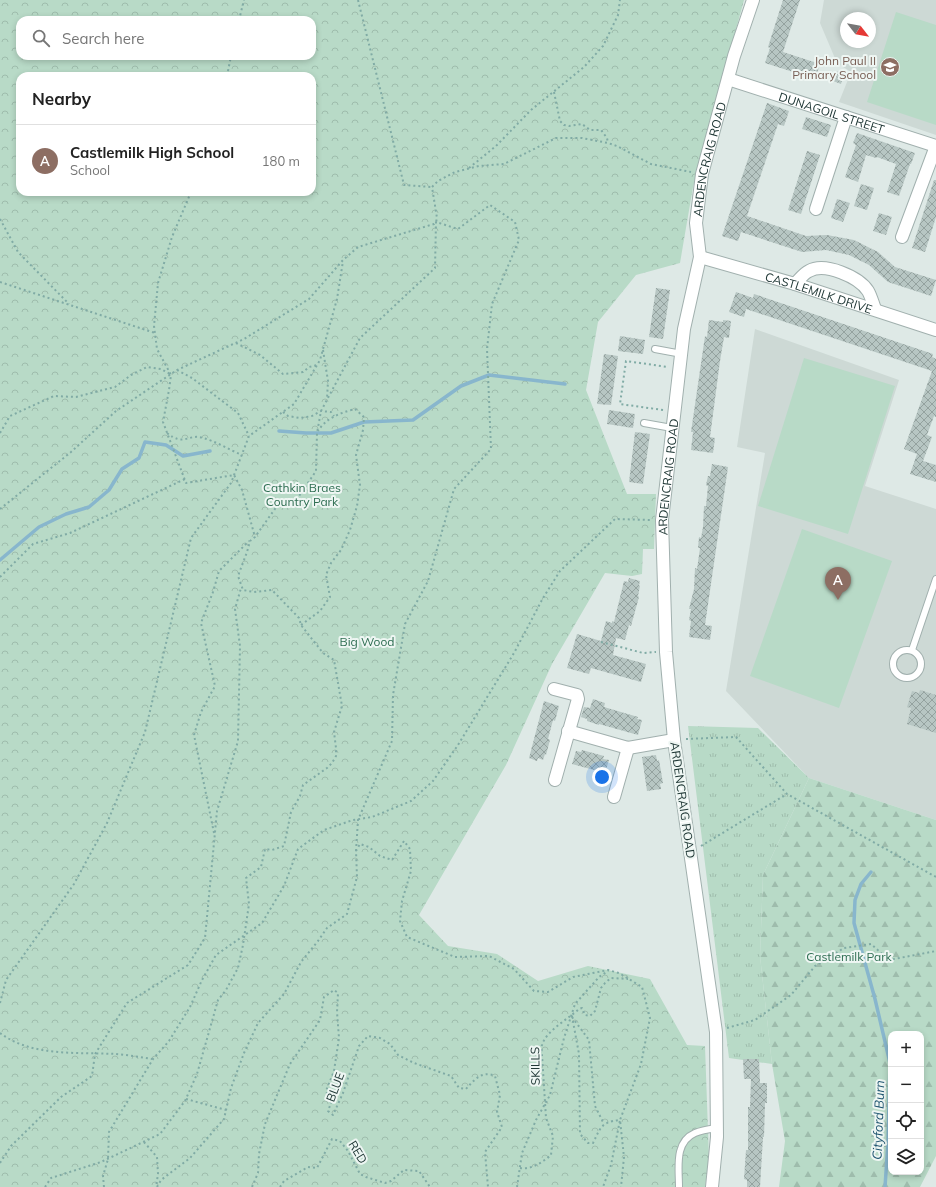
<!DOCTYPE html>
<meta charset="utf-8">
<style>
body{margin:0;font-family:Mulish,sans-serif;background:#f2f2f2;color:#222}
.controls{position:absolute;right:12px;bottom:12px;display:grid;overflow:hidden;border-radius:8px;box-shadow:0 2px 6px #0003}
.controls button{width:36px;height:36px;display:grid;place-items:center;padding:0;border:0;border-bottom:1px solid #e0e0e0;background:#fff;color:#222;font:20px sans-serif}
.compass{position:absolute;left:840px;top:12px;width:36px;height:36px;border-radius:50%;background:#fff;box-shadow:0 2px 6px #0003;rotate:121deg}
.you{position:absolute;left:602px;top:777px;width:14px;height:14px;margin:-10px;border:3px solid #fff;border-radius:50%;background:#1a73e8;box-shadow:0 0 0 6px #1a73e833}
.badge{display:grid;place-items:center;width:26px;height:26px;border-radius:50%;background:#0b8043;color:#fff;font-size:13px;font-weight:700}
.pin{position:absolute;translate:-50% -33px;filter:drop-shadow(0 1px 2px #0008)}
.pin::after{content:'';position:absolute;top:21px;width:14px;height:12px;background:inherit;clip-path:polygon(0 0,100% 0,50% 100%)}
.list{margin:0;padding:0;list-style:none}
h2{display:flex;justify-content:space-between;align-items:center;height:52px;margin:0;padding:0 16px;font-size:17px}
h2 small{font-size:13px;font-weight:400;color:#767676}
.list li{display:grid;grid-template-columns:26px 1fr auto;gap:12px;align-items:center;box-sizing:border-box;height:72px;padding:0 16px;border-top:1px solid #e0e0e0}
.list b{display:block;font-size:15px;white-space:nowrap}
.list p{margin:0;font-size:13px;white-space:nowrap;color:#767676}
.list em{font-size:13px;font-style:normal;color:#767676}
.icon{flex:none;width:22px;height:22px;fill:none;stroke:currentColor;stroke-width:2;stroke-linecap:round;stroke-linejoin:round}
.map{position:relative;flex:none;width:936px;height:1187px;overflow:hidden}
.search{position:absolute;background:#fff;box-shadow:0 2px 6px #0003;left:16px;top:16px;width:300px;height:44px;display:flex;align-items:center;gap:10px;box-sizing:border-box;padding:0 14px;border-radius:12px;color:#767676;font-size:15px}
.panel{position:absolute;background:#fff;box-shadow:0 2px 6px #0003;left:16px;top:72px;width:300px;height:124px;border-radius:12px}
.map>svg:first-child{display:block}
</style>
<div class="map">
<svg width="936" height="1187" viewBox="0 0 936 1187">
<defs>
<pattern id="grass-tufts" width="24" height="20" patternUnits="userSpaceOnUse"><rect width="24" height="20" fill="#b8dac7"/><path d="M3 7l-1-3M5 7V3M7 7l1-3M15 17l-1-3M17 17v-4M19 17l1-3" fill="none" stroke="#9ebcac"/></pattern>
<pattern id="forest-firs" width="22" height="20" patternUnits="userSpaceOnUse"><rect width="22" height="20" fill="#b8dac7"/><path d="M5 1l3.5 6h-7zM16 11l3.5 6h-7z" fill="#9ebcac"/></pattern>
<pattern id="park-crowns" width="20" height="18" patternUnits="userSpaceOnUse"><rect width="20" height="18" fill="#b8dac7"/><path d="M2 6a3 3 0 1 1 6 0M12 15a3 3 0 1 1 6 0" fill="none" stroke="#9ebcac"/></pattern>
<pattern id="building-cross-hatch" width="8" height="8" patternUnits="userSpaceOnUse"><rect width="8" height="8" fill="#b7c6c3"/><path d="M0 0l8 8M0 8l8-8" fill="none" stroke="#94a29f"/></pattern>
</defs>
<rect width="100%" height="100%" fill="#dee9e6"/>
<path fill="#cdd9d5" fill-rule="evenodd" d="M 824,0 L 936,0 L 936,135 L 839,102 L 851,72 L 837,63 L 820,23 ZM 846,18 L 870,18 L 870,42 L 846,42 Z
M 755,329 L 899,380 L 865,486 L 936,509 L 936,820 L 809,778 L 726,691 L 765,453 L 737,447 Z"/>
<path fill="url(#grass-tufts)" d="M 688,726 L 758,728 L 809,778 L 763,875 L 760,956 L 772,1064 L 729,1058 Z"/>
<path fill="url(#forest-firs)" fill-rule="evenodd" d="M 809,778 L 936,820 L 936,1156 L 920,1187 L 779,1187 L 785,1141 L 772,1064 L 760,956 L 763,875 ZM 891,1034 L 921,1034 L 921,1172 L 891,1172 Z"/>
<path fill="url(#park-crowns)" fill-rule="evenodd" d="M 0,0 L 744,0 L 693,187 L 680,263 L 636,275 L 598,322 L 586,390 L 627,494 L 656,494 L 654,549 L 643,549 L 642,574 L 632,576 L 605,573 L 552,664 L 506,765 L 419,915 L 448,946 L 497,954 L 538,981 L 588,966 L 650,979 L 687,1045 L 705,1046 L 709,1159 L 705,1187 L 0,1187 ZM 20,20 L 312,20 L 312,56 L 20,56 ZM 20,76 L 312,76 L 312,192 L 20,192 Z"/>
<path fill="#b8dac7" d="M 896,12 L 936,25 L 936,125 L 867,102 Z
M 804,358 L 895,386 L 848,534 L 758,506 Z
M 802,529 L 892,561 L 839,708 L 750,676 Z"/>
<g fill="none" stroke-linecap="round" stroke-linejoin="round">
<path stroke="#88b6cd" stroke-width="3.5" d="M 279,431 L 306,433 L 331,433 L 364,422 L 413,420 L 461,386 L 489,375 L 565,384
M 0,560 L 39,527 L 66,514 L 89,507 L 109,490 L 122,469 L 139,458 L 145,442 L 166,445 L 183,456 L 210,451
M 871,872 L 861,884 L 855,900 L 854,923 L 875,999 L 890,1063 L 888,1142 L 885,1187"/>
</g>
<path fill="url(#building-cross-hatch)" d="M 783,0 L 800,0 L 783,52 L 820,64 L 815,79 L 765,63 L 770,48 L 768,47 Z
M 836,71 L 844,73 L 841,84 L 833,81 Z
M 767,103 L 789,111 L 784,126 L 778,124 L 747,216 L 806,236 L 827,235 L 854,240 L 878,252 L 895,267 L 936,280 L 931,296 L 888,282 L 869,265 L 849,255 L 826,250 L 802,252 L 741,232 L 738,241 L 722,236 Z
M 806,117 L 831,125 L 827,137 L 802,129 Z
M 857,133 L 915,153 L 911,164 L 910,164 L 899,196 L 887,192 L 896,164 L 877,157 L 876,158 L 866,155 L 858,182 L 845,177 L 856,145 L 853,143 Z
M 807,151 L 820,155 L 801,214 L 788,210 Z
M 934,180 L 936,180 L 936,217 L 925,252 L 912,248 Z
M 861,184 L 874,188 L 867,210 L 854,206 Z
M 837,199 L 850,203 L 843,222 L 831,218 Z
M 879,213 L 892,217 L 886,235 L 873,231 Z
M 656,288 L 670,290 L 663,339 L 649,337 Z
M 736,292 L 753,298 L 754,294 L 933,354 L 932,357 L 936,359 L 936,417 L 934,416 L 927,435 L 932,437 L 923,461 L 936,465 L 936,482 L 910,474 L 917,454 L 904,449 L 932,371 L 746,309 L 744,317 L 729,312 Z
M 709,320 L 723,322 L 723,320 L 731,321 L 729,338 L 724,337 L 720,361 L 710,437 L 715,438 L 713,453 L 691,450 L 693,432 L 691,432 L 705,336 L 707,337 Z
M 620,336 L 645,340 L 643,354 L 618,351 Z
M 604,354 L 618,356 L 611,405 L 597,404 Z
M 609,410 L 635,414 L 633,428 L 607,424 Z
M 635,432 L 650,434 L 643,484 L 629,482 Z
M 712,464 L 728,467 L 705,625 L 712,626 L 710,640 L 689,637 L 691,621 L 689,620 L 691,609 L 689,609 L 694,589 L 695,568 L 697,569 L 700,548 L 698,548 L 699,537 L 701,538 L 703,527 L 704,506 L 706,506 L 708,486 L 706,485 L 708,476 L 710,476 Z
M 629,578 L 640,581 L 639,585 L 640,586 L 638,596 L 639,597 L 631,626 L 629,625 L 625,640 L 616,638 L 613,655 L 646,664 L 641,682 L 591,668 L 589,674 L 567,668 L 577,634 L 601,641 L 606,621 L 612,623 L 612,621 L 614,622 L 624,581 L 628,582 Z
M 920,690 L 936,695 L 936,733 L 907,724 L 911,708 L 907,707 L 912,691 L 919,693 Z
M 593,699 L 605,703 L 604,707 L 638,717 L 637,719 L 642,720 L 638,735 L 599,724 L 599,725 L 587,721 L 587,719 L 581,717 L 584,707 L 590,708 Z
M 544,701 L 559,706 L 555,721 L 553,720 L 548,739 L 550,740 L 546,755 L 545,754 L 543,760 L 538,758 L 537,761 L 529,758 Z
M 582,750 L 604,756 L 603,759 L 609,760 L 605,773 L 572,764 L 576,751 L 581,752 Z
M 656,755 L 657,761 L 659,760 L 663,783 L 660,784 L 661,789 L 647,791 L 642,757 Z
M 743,1059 L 759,1059 L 760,1083 L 767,1083 L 767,1103 L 765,1103 L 764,1137 L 763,1137 L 760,1187 L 747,1187 L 747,1180 L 744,1179 L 746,1150 L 748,1150 L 748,1107 L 750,1107 L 751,1079 L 744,1079 Z"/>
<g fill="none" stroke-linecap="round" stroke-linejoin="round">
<g stroke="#a1b0ae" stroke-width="8">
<path id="service" d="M 655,349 L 682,354
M 644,423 L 672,428
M893 664a14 14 0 1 1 28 0a14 14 0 1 1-28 0Z
M 912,650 L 936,579
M 679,1187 C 679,1168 674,1142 695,1133 C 702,1130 710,1129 717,1128"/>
</g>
<g stroke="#a1b0ae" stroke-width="14">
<g id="minor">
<path id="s1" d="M 728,79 L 936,146"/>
<path d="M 816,209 L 846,117"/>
<path d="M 902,237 L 936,146"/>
<path d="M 795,284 C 799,280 804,273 809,271 C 825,262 859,277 868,291 C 871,296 873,304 875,309"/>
<path d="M 554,689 L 577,695 L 578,699 L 555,780"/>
<path d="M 568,731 L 628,748 L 674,740"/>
<path d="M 614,797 L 628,748"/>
</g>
</g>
<g stroke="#a1b0ae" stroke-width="14">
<g id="tertiary">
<path id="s2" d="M 700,257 L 795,284 L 936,330"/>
<path id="s3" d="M 712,1187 L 717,1137 L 716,1032 L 674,740 L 666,652 L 662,520 L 684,329 L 700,257 L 696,223 L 702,174 L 734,56 L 753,0"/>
</g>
</g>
<path stroke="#80aba5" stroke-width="2" stroke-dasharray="2 3" stroke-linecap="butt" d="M 358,0 L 404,185 L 432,187
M 239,20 L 244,0
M 227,76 L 231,56
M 554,92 L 560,121 L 564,125 L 569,126 L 582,124 L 590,130 L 601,130 L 607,138 L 608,143
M 469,168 L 496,146 L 531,110 L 584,67 L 603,46 L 618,15 L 620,0
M 191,192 L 172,237 L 158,283 L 154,326 L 157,349 L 171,375 L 169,390 L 163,422 L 186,483 L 234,475 L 242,490 L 255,537
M 0,219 L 18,252 L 69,304
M 0,282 L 155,333
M 236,343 L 260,355 L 283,374 L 303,372 L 309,367 L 317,365
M 323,350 L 328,381 L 327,399
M 177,370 L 192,378 L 238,413 L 249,436
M 663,410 L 620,404 L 626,361 L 668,367
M 283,412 L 288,416 L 300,418 L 312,416 L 321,411 L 331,412 L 334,416
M 0,433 L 10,416 L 54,396 L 76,397 L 115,387 L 131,375 L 147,367 L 161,369 L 170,374
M 167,433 C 184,447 189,433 203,438 C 215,441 230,450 242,455
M 0,509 L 71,452 L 116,411 L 177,370 L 244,339 L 309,299 L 343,260 L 358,247 L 434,224 L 436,222 L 437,218 L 432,187 L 438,181 L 455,172 L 479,166 L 504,164 L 556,138 L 582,138 L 608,143 L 617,146 L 651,164 L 691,172
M 0,577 L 33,544 L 70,533 L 185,479
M 301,625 L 320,611 L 330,597 L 326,575 L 331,563 L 341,550 L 350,530 L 357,506 L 360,485 L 356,455 L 363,430 L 364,417 L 355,409 C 340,413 326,418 318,431
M 601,642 L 643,653 L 656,652
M 686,739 L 736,737 L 787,794 L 936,877
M 214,833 L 194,735 L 201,712 L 215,686 L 201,623 L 213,592 L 219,571 L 249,541
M 701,846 L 787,794
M 0,1003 L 6,980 L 74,884 L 107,823 L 145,732 L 191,538 L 231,483 L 249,436 L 294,404 L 320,360 L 337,299 L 343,261
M 572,1016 L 579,1054 L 580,1134 L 588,1143 L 593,1143 C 601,1127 601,1122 620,1120 L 611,1165 L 603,1187
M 572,1017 L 589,1040 L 595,1106 L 604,1124
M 727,1028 L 755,1020 L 791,995 L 815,966 L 844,948 L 871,944 L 889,960 L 936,951
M 0,1033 C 32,1057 77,1052 116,1054 C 128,1055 140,1057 152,1059
M 186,1099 L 226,1110
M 144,1142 L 157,1157 L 158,1174 L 156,1187
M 0,1163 L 11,1146 L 61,1097 L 92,1076 L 95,1054 L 127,1003 L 188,965 L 205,938 L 217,811 L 238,741 L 240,646 L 235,609 L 241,588
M 520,1168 C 531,1170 543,1162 551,1155 L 553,1136 L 546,1118 L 542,1055 C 542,1052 541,1048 542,1045 C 546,1031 568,1019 579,1009 L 582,1008 L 585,1015 L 590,1016 L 595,1011 L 601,988 L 605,983 L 611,978 L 628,979
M 45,1187 L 51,1178 L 101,1162 L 160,1134 L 185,1101 L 197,1074 L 218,1000 L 226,990 L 238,968 L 243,945 L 249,904 L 246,878 L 261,867 L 265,849 L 272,850 L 284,846 L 291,812 L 300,796 L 303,785 L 327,768 L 332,763 L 336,756 L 336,748 L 334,732 L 342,706 L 334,660 L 323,653 L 301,625 L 299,618 L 272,590 L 254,592 L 243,590 L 238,576 L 247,552 L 250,541 L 255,537 L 277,506 L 297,499 L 316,471 L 317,433 L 321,411 L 360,338 L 435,268 L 436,222 L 458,229 L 490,205 L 515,222 L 519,240 L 492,304 L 487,349 L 491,449 L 454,489 L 428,581 L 405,624 L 393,695 L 392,741 L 358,820 L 356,851
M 104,1187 L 103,1176 L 108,1159 L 109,1132 L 153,1059 L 169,1041 L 190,1007 L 202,980 L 216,955 L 262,923 L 284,886 L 298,849 L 324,830 L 353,820 L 372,817 L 411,801 L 433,781 L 458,745 L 514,653 L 543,598 L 560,571 L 615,519 L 651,520
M 157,1187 L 161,1180 L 190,1158 L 224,1119 L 231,1088 L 244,1053 L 258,1023 L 284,994 L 301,962 L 318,941 L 327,928 L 347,914 L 357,877 L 356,851 L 360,844 L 369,847 L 380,856 L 392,860 L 404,841 L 410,849 L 411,871 L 402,901 L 400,921 L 407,937 L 455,957 L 489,956 L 514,969 L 534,991 L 548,992 L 573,977 L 608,970 L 619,973 L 642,987 L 650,1018 L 641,1064 L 620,1120 L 624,1157 L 621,1187
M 252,1187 L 258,1173 L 259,1154 L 265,1124 L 290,1064 L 320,1020 L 324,997 L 334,990 L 338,993 L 337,1012 L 339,1038 L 334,1071 L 326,1091 L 331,1103 L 328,1111 L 333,1115 L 343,1093 L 359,1046 L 368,1036 L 380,1038 L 390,1044 L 398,1055 L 414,1063 L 451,1076 L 459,1088 L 466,1089 C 474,1080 482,1070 495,1076 L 500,1095 L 497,1112 L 502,1127 L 485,1152 L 488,1187
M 280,1187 L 284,1181 L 308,1167 L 317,1168 L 332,1139 L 340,1141 L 348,1151 L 360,1174 L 366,1177 L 385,1183 L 391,1181 L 404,1170 L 419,1171 L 430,1187
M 517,1187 L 522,1153 L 536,1120 L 550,1095 L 564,1038 L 575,1004 L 599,977 L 608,971"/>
<use href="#service" stroke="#fff" stroke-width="6"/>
<use href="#minor" stroke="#fff" stroke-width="12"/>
<use href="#tertiary" stroke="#fff" stroke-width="12"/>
</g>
<defs>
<g id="school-disc" transform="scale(1)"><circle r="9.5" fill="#8d6e63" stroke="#eef6f3"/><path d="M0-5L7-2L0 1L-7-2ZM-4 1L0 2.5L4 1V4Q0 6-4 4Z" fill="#fff"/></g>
</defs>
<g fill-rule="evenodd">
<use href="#school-disc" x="890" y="67"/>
</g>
<g text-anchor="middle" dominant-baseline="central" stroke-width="4" stroke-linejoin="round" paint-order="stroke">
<g font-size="12" fill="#785e54" stroke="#eef6f3" text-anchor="end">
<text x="876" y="60">John Paul II<tspan x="876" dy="14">Primary School</tspan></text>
</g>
<g font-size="12" fill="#203836" stroke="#eef6f3">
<text stroke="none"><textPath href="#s1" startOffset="109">DUNAGOIL STREET</textPath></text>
<text stroke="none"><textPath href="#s3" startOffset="1036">ARDENCRAIG ROAD</textPath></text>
<text stroke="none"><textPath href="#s2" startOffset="124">CASTLEMILK DRIVE</textPath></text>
<text stroke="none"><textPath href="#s3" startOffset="714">ARDENCRAIG ROAD</textPath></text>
<text transform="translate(683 800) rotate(82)">ARDENCRAIG ROAD</text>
<text transform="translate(535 1066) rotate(-91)">SKILLS</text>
<text transform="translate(335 1087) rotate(-69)">BLUE</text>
<text transform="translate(358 1152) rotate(59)">RED</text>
</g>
<g font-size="12" fill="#2d6d51" stroke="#eef6f3">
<text x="302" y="487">Cathkin Braes<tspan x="302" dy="14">Country Park</tspan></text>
<text x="367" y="641">Big Wood</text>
<text x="849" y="956">Castlemilk Park</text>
</g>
<g font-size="13" font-style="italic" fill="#1e5470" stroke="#eef6f3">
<text transform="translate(878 1120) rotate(-88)">Cityford Burn</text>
</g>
</g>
</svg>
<div class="controls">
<button>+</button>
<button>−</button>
<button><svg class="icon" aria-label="locate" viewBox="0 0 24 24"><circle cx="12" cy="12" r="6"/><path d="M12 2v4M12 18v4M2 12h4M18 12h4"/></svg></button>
<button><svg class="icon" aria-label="layers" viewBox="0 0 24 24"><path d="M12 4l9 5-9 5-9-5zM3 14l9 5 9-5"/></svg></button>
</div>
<svg class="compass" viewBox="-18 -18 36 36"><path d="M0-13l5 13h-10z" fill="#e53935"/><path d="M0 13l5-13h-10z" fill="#767676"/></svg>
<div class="you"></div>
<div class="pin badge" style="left:838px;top:600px;background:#8d6e63">A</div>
<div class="search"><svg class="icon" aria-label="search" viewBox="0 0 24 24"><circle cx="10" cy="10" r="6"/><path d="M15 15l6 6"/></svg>Search here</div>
<section class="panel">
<h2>Nearby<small></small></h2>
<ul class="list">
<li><span class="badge" style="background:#8d6e63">A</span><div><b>Castlemilk High School</b><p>School</p></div><em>180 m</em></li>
</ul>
</section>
</div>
